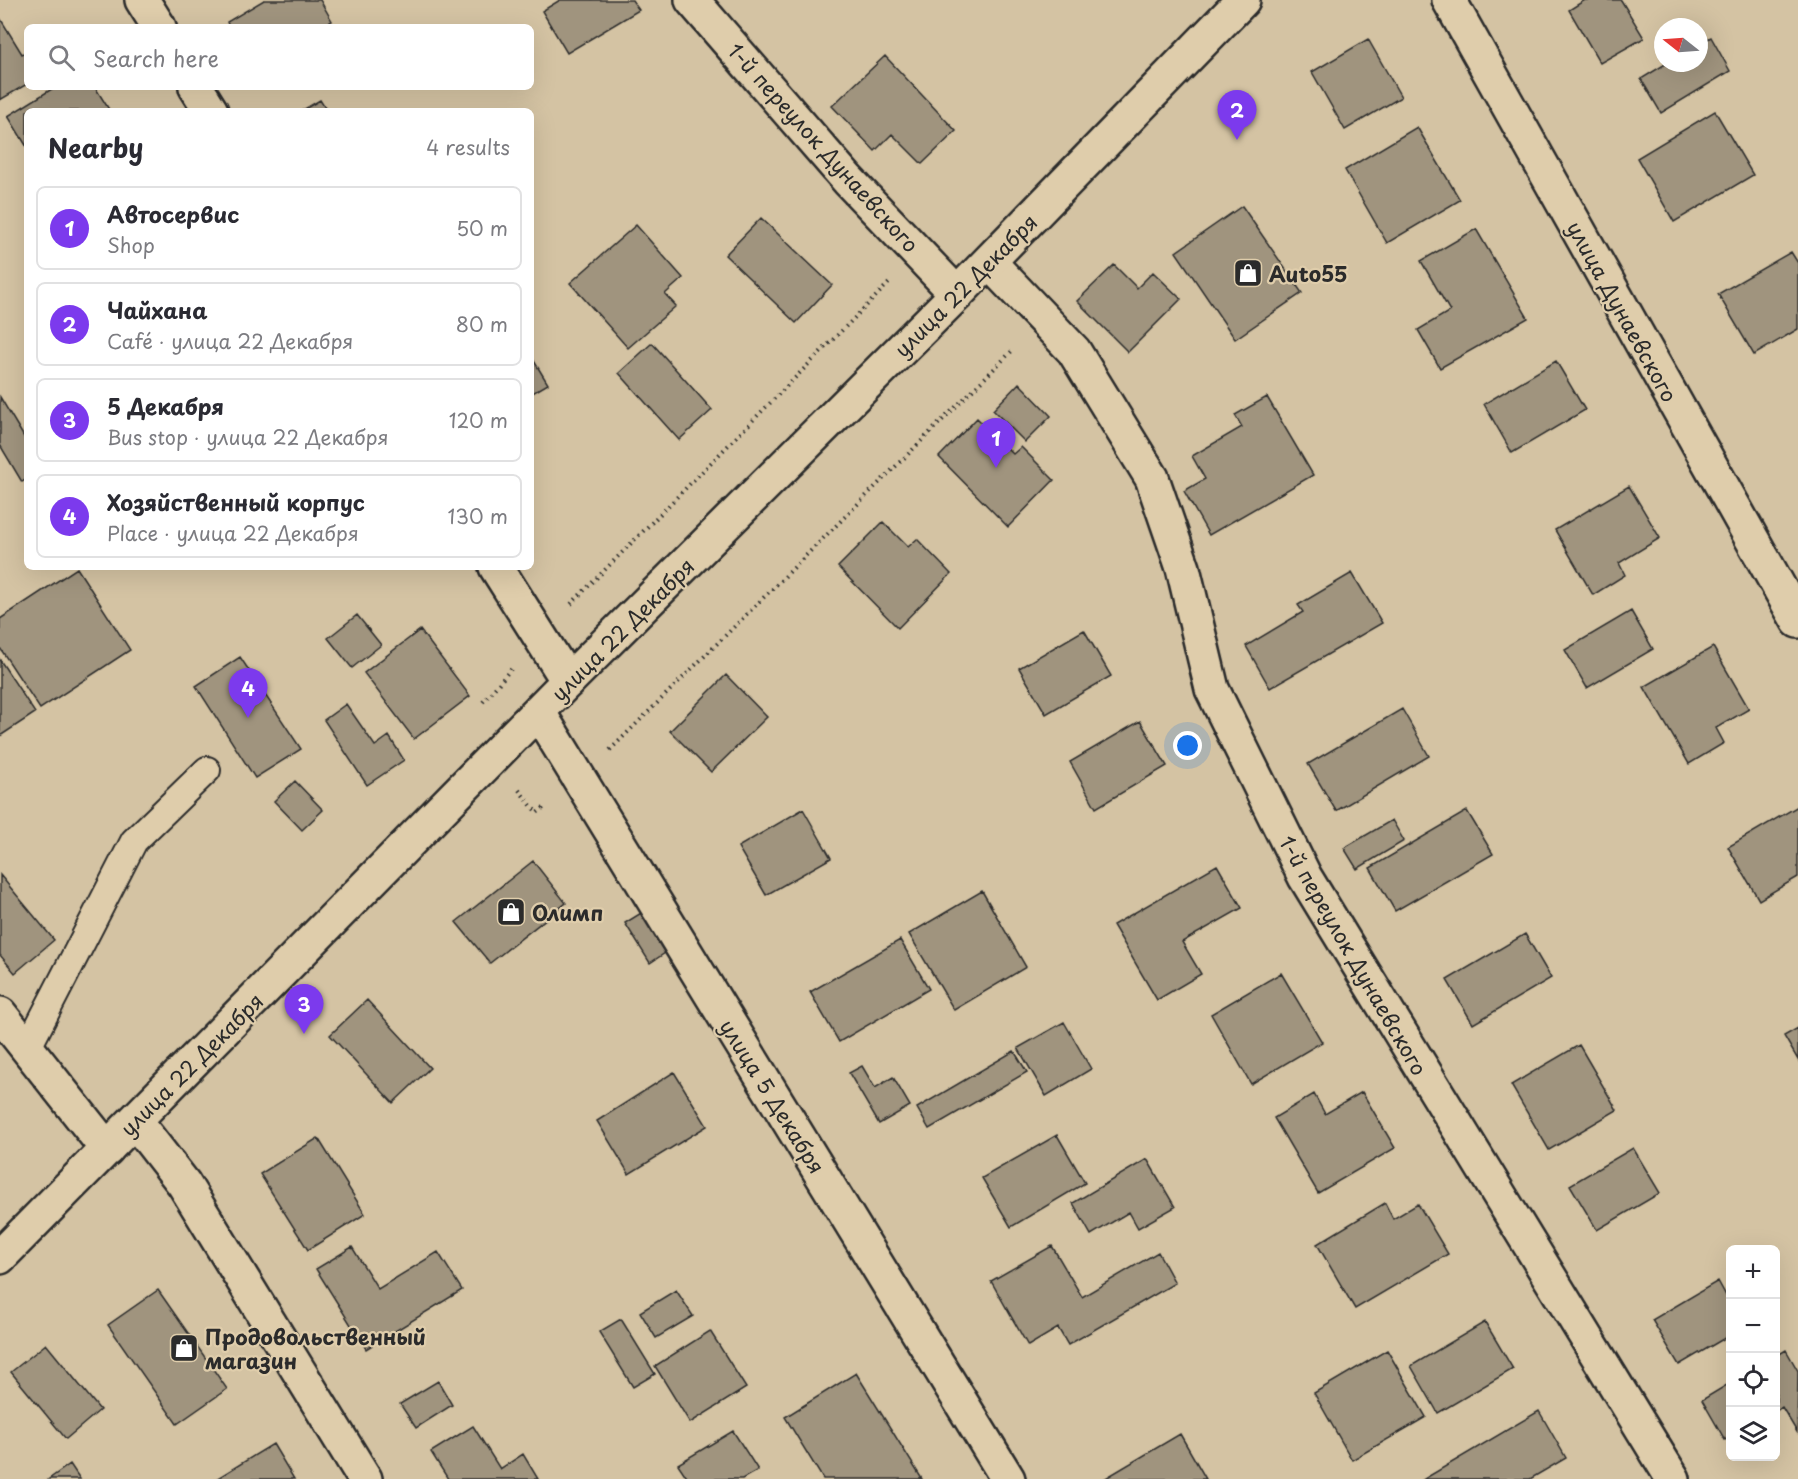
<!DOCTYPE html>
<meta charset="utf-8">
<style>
body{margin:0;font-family:"Playpen Sans",sans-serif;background:#f2f2f3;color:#2b2b33}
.controls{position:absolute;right:18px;bottom:18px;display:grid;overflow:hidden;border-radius:9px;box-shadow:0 6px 24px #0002}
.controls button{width:54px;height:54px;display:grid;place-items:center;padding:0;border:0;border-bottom:2px solid #e1e1e2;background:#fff;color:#2b2b33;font:30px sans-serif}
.compass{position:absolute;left:1654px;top:18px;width:54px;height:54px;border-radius:50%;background:#fff;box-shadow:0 6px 24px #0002;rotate:287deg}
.you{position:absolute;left:1188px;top:746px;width:21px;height:21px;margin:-15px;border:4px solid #fff;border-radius:50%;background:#1a73e8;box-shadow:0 0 0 9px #1a73e833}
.badge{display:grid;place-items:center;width:39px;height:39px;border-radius:50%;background:#7c3aed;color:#fff;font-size:20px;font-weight:700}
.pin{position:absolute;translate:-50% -50px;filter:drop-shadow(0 2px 3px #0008)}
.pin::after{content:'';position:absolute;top:32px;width:21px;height:18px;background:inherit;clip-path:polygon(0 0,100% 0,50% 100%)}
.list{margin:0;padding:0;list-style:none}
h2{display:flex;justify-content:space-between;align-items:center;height:78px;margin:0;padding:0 24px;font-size:26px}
h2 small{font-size:20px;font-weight:400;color:#7c7c81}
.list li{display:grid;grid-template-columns:39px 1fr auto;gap:18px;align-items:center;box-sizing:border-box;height:84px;margin:0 12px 12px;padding:0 12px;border:2px solid #e1e1e2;border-radius:9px}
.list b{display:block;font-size:22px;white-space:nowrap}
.list p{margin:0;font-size:20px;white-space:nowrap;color:#7c7c81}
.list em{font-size:20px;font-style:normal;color:#7c7c81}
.icon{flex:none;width:33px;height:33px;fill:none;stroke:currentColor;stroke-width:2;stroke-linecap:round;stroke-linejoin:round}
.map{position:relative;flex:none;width:1798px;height:1479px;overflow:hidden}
.search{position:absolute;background:#fff;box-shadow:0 6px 24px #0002;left:24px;top:24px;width:510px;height:66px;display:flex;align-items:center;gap:15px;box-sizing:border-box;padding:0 21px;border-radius:9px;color:#7c7c81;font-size:22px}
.panel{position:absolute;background:#fff;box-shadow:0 6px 24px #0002;left:24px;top:108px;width:510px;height:462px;border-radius:9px}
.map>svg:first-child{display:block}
</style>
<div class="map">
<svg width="1798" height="1479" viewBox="0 0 1798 1479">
<rect width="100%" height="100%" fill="#d4c3a3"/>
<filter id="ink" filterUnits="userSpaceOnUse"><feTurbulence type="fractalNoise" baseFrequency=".0167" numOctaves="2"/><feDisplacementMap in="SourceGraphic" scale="12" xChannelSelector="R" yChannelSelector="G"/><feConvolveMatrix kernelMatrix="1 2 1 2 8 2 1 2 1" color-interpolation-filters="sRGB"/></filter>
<g filter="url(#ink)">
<path fill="#a0947e" stroke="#2b2b2b" stroke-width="1.5" d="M 264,0 L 320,0 L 332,21 L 322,27 L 229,27 L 227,22 Z
M 560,0 L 632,0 L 639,10 L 567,53 L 542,11 Z
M 1585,0 L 1621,0 L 1644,38 L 1600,63 L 1569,10 Z
M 0,18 L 22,54 L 27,51 L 27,84 L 0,100 Z
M 1711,37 L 1730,71 L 1661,113 L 1641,79 L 1667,63 L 1699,63 L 1699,44 Z
M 1368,39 L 1401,97 L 1345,130 L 1312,72 Z
M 885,56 L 956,131 L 922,164 L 892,134 L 875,151 L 832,106 Z
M 55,87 L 95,87 L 110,111 L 27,111 L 27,147 L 8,116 Z
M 320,100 L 327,111 L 301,111 Z
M 1715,111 L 1753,175 L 1674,222 L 1637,158 Z
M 1417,127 L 1460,200 L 1387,243 L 1345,170 Z
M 1242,206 L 1302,293 L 1235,339 L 1176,252 Z
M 761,218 L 832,285 L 796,323 L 725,255 Z
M 636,225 L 683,278 L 665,294 L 676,306 L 628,348 L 570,283 Z
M 1476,229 L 1528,318 L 1440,368 L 1418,330 L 1450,311 L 1421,261 Z
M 1791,252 L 1798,263 L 1798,329 L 1754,355 L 1718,294 Z
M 1114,265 L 1137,288 L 1153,272 L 1181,299 L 1128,352 L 1077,301 Z
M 652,343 L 712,410 L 679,440 L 619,373 Z
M 531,356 L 548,384 L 531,394 Z
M 1556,361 L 1585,410 L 1512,453 L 1484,404 Z
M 1019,383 L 1051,416 L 1025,442 L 993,410 Z
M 0,397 L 27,442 L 27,479 L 22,482 L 0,445 Z
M 1267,397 L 1313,475 L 1209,535 L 1184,491 L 1205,479 L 1192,456 L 1242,427 L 1235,415 Z
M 977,418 L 1013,454 L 1021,447 L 1054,480 L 1008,527 L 939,457 Z
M 1629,486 L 1660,538 L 1619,563 L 1625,575 L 1593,595 L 1555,530 Z
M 883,522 L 908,547 L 917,539 L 951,574 L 898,628 L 838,567 Z
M 77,568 L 130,650 L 40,709 L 0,648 L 0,619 Z
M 1352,573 L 1382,623 L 1270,688 L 1246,646 L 1303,612 L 1298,605 Z
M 1631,611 L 1653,649 L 1587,688 L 1565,650 Z
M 357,615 L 381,645 L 352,668 L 328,638 Z
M 420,630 L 470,696 L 414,739 L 364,673 Z
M 1084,630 L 1111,676 L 1046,714 L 1019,668 Z
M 1713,647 L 1749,709 L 1716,728 L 1724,743 L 1689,764 L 1644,687 Z
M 240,657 L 301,749 L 255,778 L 196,686 Z
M 0,660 L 35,713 L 0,736 Z
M 726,675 L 767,717 L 711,772 L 670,731 Z
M 346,704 L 375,746 L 389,736 L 404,760 L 367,785 L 324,720 Z
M 1402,709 L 1429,756 L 1336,811 L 1308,764 Z
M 1140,721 L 1167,766 L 1096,808 L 1070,762 Z
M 295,781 L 323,810 L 302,830 L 274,801 Z
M 1798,806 L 1798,877 L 1759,900 L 1728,847 Z
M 803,809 L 831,858 L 766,895 L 738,847 Z
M 1467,811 L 1493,854 L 1395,911 L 1370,868 Z
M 1392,820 L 1404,841 L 1357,869 L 1344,848 Z
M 533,861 L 566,903 L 490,963 L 456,922 Z
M 1217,865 L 1242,908 L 1182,942 L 1201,974 L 1157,1000 L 1113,925 Z
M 0,875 L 54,940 L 15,973 L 0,955 Z
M 982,891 L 1026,967 L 954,1010 L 909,934 Z
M 646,910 L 671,949 L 650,963 L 625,923 Z
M 1525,934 L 1551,978 L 1473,1024 L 1447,980 Z
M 900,940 L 929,989 L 839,1042 L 810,992 Z
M 1281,973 L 1322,1042 L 1251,1084 L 1211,1014 Z
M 367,1000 L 430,1068 L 393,1103 L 330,1035 Z
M 1064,1022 L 1091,1069 L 1046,1096 L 1018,1048 Z
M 1798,1028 L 1798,1060 L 1784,1036 Z
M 1579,1045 L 1617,1110 L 1549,1150 L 1511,1085 Z
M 1014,1051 L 1027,1072 L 929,1129 L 917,1108 Z
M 862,1066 L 875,1088 L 893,1077 L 910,1106 L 879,1124 L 849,1073 Z
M 674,1072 L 707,1126 L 629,1174 L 597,1121 Z
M 1362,1092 L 1395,1148 L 1318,1193 L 1274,1118 L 1314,1094 L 1325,1114 Z
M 1057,1135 L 1085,1183 L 1011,1227 L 982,1178 Z
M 318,1138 L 365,1214 L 308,1250 L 260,1174 Z
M 1633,1148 L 1660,1193 L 1597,1230 L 1570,1185 Z
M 1147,1159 L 1175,1207 L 1138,1228 L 1129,1212 L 1091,1235 L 1073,1203 Z
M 1385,1203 L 1393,1219 L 1418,1204 L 1448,1254 L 1355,1309 L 1317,1244 Z
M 1052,1246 L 1082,1297 L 1158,1252 L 1175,1283 L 1068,1345 L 1058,1328 L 1028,1346 L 991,1281 Z
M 352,1247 L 378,1289 L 438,1252 L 462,1290 L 366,1349 L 316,1269 Z
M 1718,1281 L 1730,1303 L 1730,1335 L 1679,1365 L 1652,1320 Z
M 158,1290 L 227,1389 L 177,1424 L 108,1325 Z
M 676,1290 L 693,1316 L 656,1338 L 640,1312 Z
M 621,1319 L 655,1374 L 633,1387 L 599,1332 Z
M 1485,1322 L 1513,1369 L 1438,1413 L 1411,1366 Z
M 710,1331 L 746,1388 L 690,1423 L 655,1366 Z
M 46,1344 L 100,1410 L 66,1439 L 11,1372 Z
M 1387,1350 L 1426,1417 L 1352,1460 L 1314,1393 Z
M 1786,1350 L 1798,1371 L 1797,1432 L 1782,1407 L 1776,1411 L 1776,1356 Z
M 856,1373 L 922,1479 L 823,1479 L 785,1417 Z
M 438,1381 L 452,1405 L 416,1428 L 400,1404 Z
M 1730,1383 L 1730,1437 L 1725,1440 L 1702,1400 Z
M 1539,1411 L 1566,1458 L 1530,1479 L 1424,1479 Z
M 473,1426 L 500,1469 L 523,1454 L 538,1479 L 448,1479 L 431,1452 Z
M 733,1431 L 758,1470 L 742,1479 L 688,1479 L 678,1464 Z
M 1180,1434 L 1206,1479 L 1104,1479 Z
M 273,1444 L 294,1479 L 216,1479 Z
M 70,1464 L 80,1479 L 49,1479 Z"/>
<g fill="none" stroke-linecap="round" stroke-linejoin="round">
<g stroke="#2b2b2b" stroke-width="30">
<path id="service" d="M 27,1049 L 134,841 L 207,770"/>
</g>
<g stroke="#2b2b2b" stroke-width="38">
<path id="minor" d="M 142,0 L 159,27
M 692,0 L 848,180 L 957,294
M 1449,0 L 1798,621
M 196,87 L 211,111
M 989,262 L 1074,351 L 1152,478 L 1183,568 L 1212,689 L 1305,877 L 1673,1479
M 496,567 L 568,681
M 539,713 L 1008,1479
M 0,1014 L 107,1149
M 135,1121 L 184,1184 L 365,1479"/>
</g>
<g stroke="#2b2b2b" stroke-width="38">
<path id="primary" d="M 0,1257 L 568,681 L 957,294 L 1243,0"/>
</g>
<path stroke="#2b2b2b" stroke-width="4" stroke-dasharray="1.5 4.5" stroke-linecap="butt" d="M 571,604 L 889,283
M 483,702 L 511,669
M 610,750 L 1014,349
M 519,790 L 537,813 L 546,806"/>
<use href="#service" stroke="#dfcdab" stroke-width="26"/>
<use href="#minor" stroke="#dfcdab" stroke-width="33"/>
<use href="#primary" stroke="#dfcdab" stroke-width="33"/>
</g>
</g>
<defs>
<g id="shop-square" transform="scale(1.5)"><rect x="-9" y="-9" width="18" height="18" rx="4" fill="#2b2b2b" stroke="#dfcdab"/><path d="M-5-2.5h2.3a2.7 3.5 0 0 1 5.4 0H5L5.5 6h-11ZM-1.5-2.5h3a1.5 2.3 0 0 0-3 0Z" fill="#fff"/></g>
</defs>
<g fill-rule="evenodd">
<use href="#shop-square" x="1248" y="273"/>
<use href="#shop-square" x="511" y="912"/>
<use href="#shop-square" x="184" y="1348"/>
</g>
<g text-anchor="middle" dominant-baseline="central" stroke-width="4.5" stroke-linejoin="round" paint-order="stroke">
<g font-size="21" fill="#2b2b2b" stroke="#dfcdab">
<text transform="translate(824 147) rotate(48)">1-й переулок Дунаевского</text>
<text transform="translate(965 285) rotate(-45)">улица 22 Декабря</text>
<text transform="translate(1623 311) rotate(61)">улица Дунаевского</text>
<text transform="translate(622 629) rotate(-45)">улица 22 Декабря</text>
<text transform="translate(1354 955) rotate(60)">1-й переулок Дунаевского</text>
<text transform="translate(191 1064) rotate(-45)">улица 22 Декабря</text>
<text transform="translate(773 1096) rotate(58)">улица 5 Декабря</text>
</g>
<g font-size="21" font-weight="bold" fill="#2b2b2b" stroke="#dfcdab" text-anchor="start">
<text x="1269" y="273">Auto55</text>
<text x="532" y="912">Олимп</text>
<text x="205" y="1336">Продовольственный<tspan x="205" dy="24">магазин</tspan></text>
</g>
</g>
</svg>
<div class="controls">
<button>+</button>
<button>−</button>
<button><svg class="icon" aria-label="locate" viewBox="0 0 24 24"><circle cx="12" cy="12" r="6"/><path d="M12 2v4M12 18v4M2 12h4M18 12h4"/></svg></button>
<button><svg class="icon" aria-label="layers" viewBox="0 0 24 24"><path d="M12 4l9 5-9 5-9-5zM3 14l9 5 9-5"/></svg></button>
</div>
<svg class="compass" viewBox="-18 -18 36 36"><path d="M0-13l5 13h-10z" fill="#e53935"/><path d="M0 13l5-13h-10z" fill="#7c7c81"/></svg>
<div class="you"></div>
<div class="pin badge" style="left:996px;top:468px">1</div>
<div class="pin badge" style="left:1237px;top:140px">2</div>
<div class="pin badge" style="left:304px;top:1034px">3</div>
<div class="pin badge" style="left:248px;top:718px">4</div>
<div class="search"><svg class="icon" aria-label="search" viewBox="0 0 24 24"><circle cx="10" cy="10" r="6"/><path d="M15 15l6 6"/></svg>Search here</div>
<section class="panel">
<h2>Nearby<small>4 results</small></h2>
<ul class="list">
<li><span class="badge">1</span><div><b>Автосервис</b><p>Shop</p></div><em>50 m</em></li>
<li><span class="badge">2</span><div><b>Чайхана</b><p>Café · улица 22 Декабря</p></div><em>80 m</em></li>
<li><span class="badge">3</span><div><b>5 Декабря</b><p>Bus stop · улица 22 Декабря</p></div><em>120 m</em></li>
<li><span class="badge">4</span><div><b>Хозяйственный корпус</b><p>Place · улица 22 Декабря</p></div><em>130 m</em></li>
</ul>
</section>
</div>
